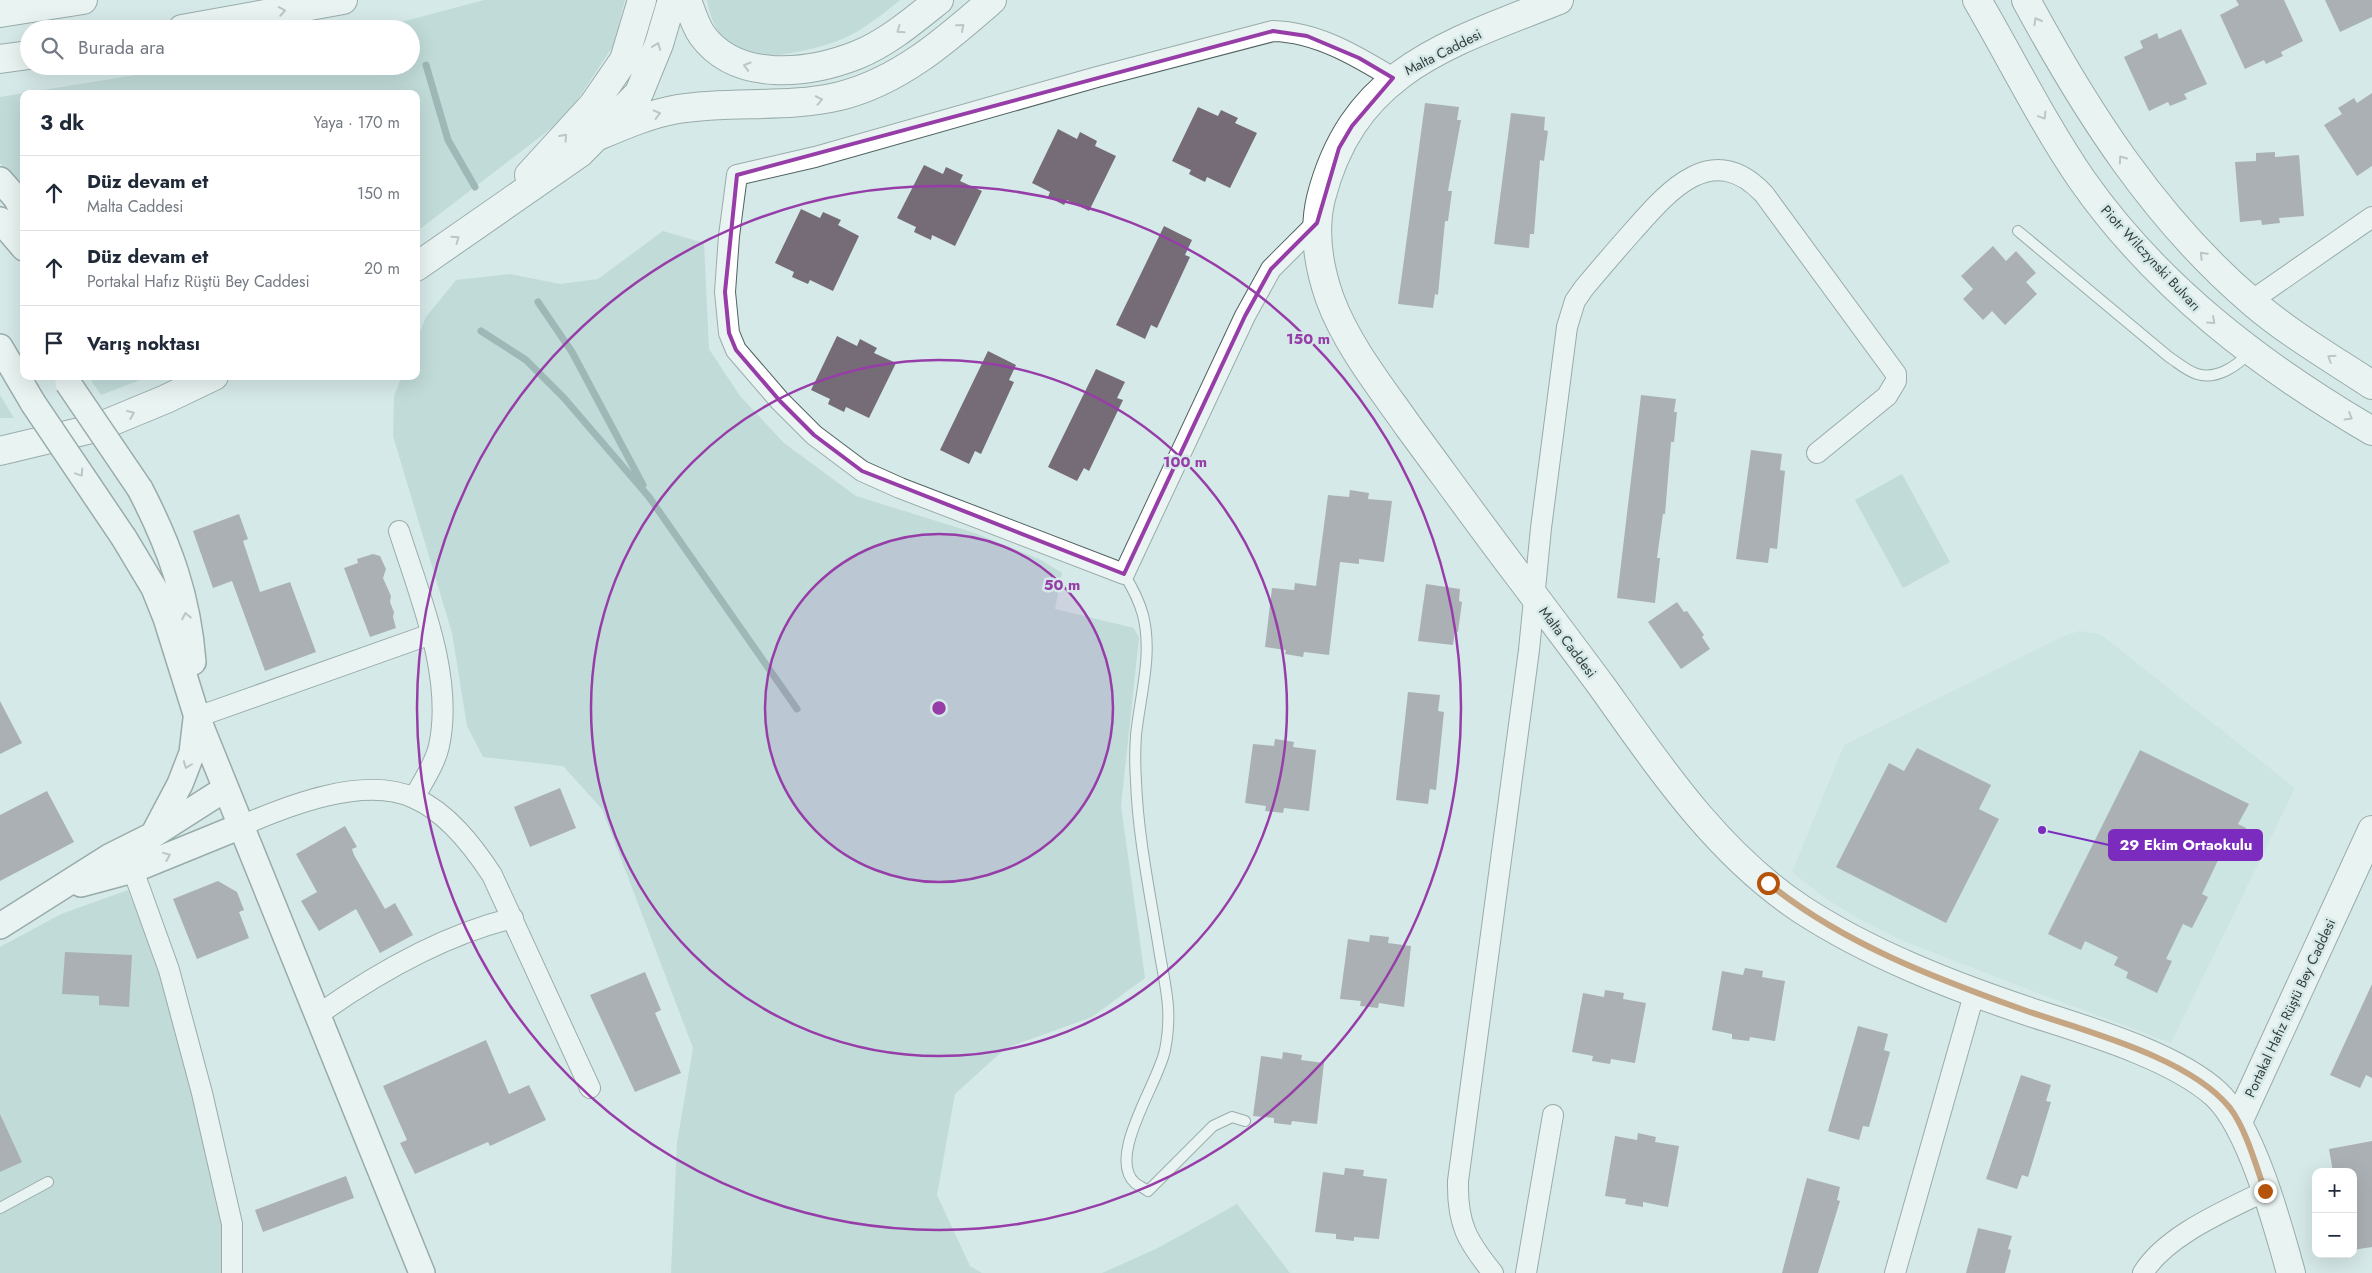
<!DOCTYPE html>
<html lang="tr">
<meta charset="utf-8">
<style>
body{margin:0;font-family:Jost,sans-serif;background:#f6f6f7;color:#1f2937}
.controls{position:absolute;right:15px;bottom:15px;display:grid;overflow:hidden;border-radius:10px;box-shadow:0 5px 20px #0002}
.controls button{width:45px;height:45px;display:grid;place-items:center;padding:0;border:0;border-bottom:1px solid #e0e1e3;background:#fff;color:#1f2937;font:25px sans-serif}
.stop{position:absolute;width:15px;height:15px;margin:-11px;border:4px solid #b45309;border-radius:50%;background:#fff}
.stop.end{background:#b45309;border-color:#fff;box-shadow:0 1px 5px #0008}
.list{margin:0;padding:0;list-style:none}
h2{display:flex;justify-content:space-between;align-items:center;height:65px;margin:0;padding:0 20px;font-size:21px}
h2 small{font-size:16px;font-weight:400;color:#747a83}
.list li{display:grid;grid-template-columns:32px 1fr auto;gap:15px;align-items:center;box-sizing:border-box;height:75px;padding:0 20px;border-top:1px solid #e0e1e3}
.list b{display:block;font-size:19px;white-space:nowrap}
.list p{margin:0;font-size:16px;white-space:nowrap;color:#747a83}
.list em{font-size:16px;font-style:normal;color:#747a83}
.icon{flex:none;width:28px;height:28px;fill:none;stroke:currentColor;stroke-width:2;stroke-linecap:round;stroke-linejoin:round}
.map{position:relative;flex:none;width:2372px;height:1273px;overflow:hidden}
.search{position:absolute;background:#fff;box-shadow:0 5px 20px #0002;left:20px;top:20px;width:400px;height:55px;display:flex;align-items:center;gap:12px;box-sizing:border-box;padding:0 18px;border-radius:28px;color:#747a83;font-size:19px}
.panel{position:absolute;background:#fff;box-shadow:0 5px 20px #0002;left:20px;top:90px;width:400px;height:290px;border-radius:10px}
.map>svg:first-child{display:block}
</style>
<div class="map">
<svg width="2372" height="1273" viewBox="0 0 2372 1273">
<rect width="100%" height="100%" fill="#d5e9e8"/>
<path fill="#c1dfdd" d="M 2079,631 L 2100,634 L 2295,788 L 2171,1043 L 2014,984 L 1901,940 L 1863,921 L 1828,900 L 1792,872 L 1844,745 L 2064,636 Z"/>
<path fill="#a9c9c7" d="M 484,0 L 625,0 L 613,46 L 566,117 L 416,232 L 416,94 L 24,94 L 24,196 L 16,183 L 0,163 L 0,97 L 191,66 L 411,66 L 411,29 L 364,29 L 409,20 Z
M 707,0 L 900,0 C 889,9 878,18 866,26 C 849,38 826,46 806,50 C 755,62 718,59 707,0 Z
M 663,231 L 704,243 L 709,349 L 740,396 L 784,443 L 856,496 L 975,533 L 1041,560 L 1062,573 L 1055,609 L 1134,628 L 1139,638 L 1121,806 L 1145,978 L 1092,1017 L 1006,1048 L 955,1094 L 937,1195 L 970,1266 L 982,1273 L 671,1273 L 677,1143 L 693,1048 L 602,809 L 563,766 L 483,757 L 467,726 L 452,633 L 393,436 L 394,396 L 402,376 L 416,376 L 416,341 L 426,317 L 456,280 L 510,274 L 560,284 L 598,279 Z
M 88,376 L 151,376 L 101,395 Z
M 0,395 L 14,418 L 0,418 Z
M 1902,474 L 1950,562 L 1903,588 L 1855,500 Z
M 128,890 L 165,984 L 187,1069 L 223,1225 L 223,1273 L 0,1273 L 0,947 L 61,914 Z
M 1237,1204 L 1290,1273 L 1102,1273 L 1158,1248 Z"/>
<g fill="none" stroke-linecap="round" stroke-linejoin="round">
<path stroke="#597c7a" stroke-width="7" d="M 426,65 L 448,140 L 475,187
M 538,302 L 572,352 L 643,485
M 481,331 L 526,360 L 564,398 L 649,497 L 797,709"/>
</g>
<path fill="#766c77" d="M 2236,0 L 2284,0 L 2303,41 L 2281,52 L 2283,56 L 2266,64 L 2264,60 L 2245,69 L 2220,15 L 2239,5 Z
M 2325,0 L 2372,0 L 2372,17 L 2340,32 Z
M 2181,29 L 2207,84 L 2184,94 L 2187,99 L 2170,106 L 2168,102 L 2149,111 L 2124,57 L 2143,48 L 2140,41 L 2157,33 L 2159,39 Z
M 2372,93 L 2372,166 L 2357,176 L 2324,125 L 2342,114 L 2338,108 L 2354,98 L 2357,103 Z
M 1425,103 L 1459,107 L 1457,120 L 1461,120 L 1448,191 L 1452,191 L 1448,221 L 1445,221 L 1438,295 L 1435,294 L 1433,308 L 1398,304 Z
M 1198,107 L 1218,116 L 1221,110 L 1238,118 L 1235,123 L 1257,133 L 1230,188 L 1207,177 L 1205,182 L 1189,174 L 1191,170 L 1172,161 Z
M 1511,113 L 1545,117 L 1544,130 L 1548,131 L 1544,161 L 1540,160 L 1534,234 L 1530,234 L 1529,248 L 1494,244 Z
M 1058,129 L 1077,139 L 1080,132 L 1097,141 L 1095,146 L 1116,156 L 1089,211 L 1067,200 L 1064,205 L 1048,197 L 1050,192 L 1032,183 Z
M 2275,152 L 2275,157 L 2299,155 L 2304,216 L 2279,218 L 2280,223 L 2262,225 L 2261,220 L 2240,222 L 2235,162 L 2256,161 L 2256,153 Z
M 924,165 L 943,174 L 946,167 L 963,175 L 960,181 L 982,191 L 955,246 L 932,235 L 931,240 L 914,232 L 916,227 L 897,218 Z
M 801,209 L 820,218 L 823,212 L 841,220 L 838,225 L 859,236 L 833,291 L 810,280 L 808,284 L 792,277 L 794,272 L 775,263 Z
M 1164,226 L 1192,240 L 1185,255 L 1190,257 L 1157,328 L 1151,325 L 1145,339 L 1116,325 Z
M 1993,246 L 2006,261 L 2016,251 L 2036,273 L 2026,282 L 2037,294 L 2005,325 L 1992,311 L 1983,320 L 1963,299 L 1973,289 L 1961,276 Z
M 837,336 L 857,346 L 860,339 L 877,348 L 874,353 L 896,363 L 869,418 L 846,407 L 844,412 L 828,404 L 830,399 L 811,390 Z
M 988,351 L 1016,365 L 1009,380 L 1014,382 L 981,454 L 975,451 L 969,464 L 940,450 Z
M 1096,369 L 1125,382 L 1117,398 L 1123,400 L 1089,471 L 1084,468 L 1077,481 L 1048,467 Z
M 1641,395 L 1676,399 L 1674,412 L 1677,412 L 1674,442 L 1671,442 L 1665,514 L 1663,514 L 1657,558 L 1660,558 L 1655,603 L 1617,598 Z
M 1751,450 L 1782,454 L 1780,470 L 1785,471 L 1777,549 L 1770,548 L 1768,563 L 1736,559 Z
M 1350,490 L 1369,493 L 1368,499 L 1392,501 L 1384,562 L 1359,559 L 1359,564 L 1340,562 L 1329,655 L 1304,652 L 1303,657 L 1285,654 L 1286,650 L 1265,647 L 1272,588 L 1294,590 L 1295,583 L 1316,586 L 1328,495 L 1349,497 Z
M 239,514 L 248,539 L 243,541 L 260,592 L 290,582 L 316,652 L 265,671 L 232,581 L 213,588 L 193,531 Z
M 373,554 L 380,556 L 386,569 L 383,578 L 391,596 L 390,602 L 394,612 L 393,617 L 396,628 L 370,637 L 344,568 L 358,563 L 357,559 Z
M 1426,584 L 1460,589 L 1459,601 L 1462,602 L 1458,632 L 1455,631 L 1453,645 L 1418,641 Z
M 1677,602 L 1684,612 L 1687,611 L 1704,635 L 1702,637 L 1710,649 L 1681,669 L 1648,622 Z
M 1408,692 L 1440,695 L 1438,711 L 1444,712 L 1436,790 L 1430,789 L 1428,804 L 1396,800 Z
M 0,701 L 22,743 L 0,754 Z
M 1275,739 L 1294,742 L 1293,747 L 1316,750 L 1309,811 L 1284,808 L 1283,813 L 1275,812 L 1265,811 L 1266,806 L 1245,803 L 1253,744 L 1274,746 Z
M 1917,748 L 1991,785 L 1979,809 L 1999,819 L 1946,923 L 1836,867 L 1889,763 L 1904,771 Z
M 2140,750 L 2249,804 L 2238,824 L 2246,828 L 2229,860 L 2220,856 L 2202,894 L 2208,897 L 2192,928 L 2183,924 L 2166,959 L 2172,961 L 2157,993 L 2126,978 L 2128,972 L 2114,965 L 2118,957 L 2085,941 L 2081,950 L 2048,934 Z
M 560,788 L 576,828 L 530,847 L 514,807 Z
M 47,791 L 74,842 L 0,881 L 0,815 Z
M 345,826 L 357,847 L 352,849 L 354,855 L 385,909 L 395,903 L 413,935 L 380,953 L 356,909 L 319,931 L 301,901 L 317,892 L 296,854 Z
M 218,881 L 237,892 L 244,910 L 239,912 L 249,938 L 197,959 L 173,899 Z
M 1370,935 L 1389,937 L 1388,943 L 1411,946 L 1404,1007 L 1379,1003 L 1378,1008 L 1360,1006 L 1361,1001 L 1340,999 L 1348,939 L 1369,942 Z
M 65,952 L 132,955 L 129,1007 L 99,1005 L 99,996 L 62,994 Z
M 1745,968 L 1763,971 L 1762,977 L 1785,981 L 1775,1041 L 1750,1037 L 1749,1041 L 1732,1039 L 1732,1034 L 1712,1030 L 1722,971 L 1743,975 Z
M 645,972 L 661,1010 L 655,1013 L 681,1073 L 635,1092 L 590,995 Z
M 2372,984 L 2372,1078 L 2366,1075 L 2360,1088 L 2330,1075 Z
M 1605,990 L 1624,993 L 1623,999 L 1646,1003 L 1635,1063 L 1611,1059 L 1610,1064 L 1592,1061 L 1593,1056 L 1572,1052 L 1583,993 L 1604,997 Z
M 1858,1026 L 1888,1034 L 1884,1050 L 1890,1052 L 1869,1127 L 1863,1126 L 1859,1140 L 1828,1131 Z
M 486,1040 L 509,1094 L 529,1085 L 546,1120 L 490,1146 L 488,1142 L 415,1174 L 400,1143 L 407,1140 L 383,1086 Z
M 1283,1052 L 1302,1055 L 1301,1060 L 1324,1063 L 1317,1124 L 1292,1121 L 1291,1125 L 1274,1123 L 1274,1118 L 1253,1116 L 1261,1056 L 1282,1059 Z
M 2021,1075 L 2051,1085 L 2046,1101 L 2051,1102 L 2028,1177 L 2022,1175 L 2017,1189 L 1986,1179 Z
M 0,1114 L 22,1162 L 0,1172 Z
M 1638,1133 L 1656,1137 L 1655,1142 L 1679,1146 L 1668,1207 L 1643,1202 L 1643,1207 L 1625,1204 L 1626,1199 L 1605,1196 L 1615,1136 L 1637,1140 Z
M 2372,1141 L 2372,1247 L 2353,1250 L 2353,1172 L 2333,1172 L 2329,1149 Z
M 1345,1168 L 1364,1170 L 1363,1176 L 1387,1179 L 1379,1239 L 1354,1237 L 1354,1241 L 1336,1239 L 1336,1234 L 1315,1232 L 1323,1172 L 1344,1175 Z
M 346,1176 L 354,1198 L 263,1232 L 255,1210 Z
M 1807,1178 L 1840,1187 L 1837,1200 L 1840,1201 L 1818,1273 L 1782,1273 Z
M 1978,1228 L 2012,1236 L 2008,1249 L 2011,1250 L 2005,1273 L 1966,1273 Z"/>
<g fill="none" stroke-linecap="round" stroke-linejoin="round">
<g stroke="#506260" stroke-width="12">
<path id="service" d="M 2018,231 L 2169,357 C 2177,362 2187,371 2197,374 C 2217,380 2237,366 2250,352
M 1124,574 C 1132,587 1139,600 1143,615 C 1153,655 1140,696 1136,735 C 1135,750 1135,766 1136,781 C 1138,837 1150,893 1159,949 C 1165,987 1173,1009 1165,1050 C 1159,1082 1106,1157 1135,1183 C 1139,1186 1144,1188 1148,1191 L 1213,1126 L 1232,1117 L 1245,1121
M 0,1208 L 48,1182"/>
</g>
<g stroke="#506260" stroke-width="22">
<path id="minor" d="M 1317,223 L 1271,269 L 1245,316 L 1124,574 L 900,488 L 862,471 L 814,435 L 780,401 L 736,350 L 729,333 L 725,292 L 729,236 L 737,175 L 815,157 L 1097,77 L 1273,31 C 1317,32 1357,56 1393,78
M 2251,301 L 2372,217
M 399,531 C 420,597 454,677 439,746 C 435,764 423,781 414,798
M 197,717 L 431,634
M 241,826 C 287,806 364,775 414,798 C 447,812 473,846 492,875 L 590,1088
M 133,870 L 169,970 L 202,1093 L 232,1224 L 232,1273
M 319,1014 C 377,973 443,935 513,918
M 1493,1273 C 1467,1241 1457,1224 1458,1181 L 1529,650 L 1541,528 L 1567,327 L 1575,301 L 1584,288 C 1600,269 1617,249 1634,230 C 1670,189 1713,140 1764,194 L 1896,374 L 1896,381 L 1887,396 L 1817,453
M 1526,1273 L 1553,1115
M 1895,1273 L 1975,991
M 2143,1273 C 2166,1235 2227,1210 2265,1191"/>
</g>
<g stroke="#506260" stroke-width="28">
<path id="tertiary" d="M 0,180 L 16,198 L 24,214
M 0,220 L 24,248
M 0,347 L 33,403
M 140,489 C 170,547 188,597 193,662
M 124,538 L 154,588 L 166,618 L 197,717 L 422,1273
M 153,835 L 180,784 L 192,753 L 196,719
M 81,884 L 133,870 L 241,826
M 0,926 L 109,857 L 153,835 L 225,789"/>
</g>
<g stroke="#506260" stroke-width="30">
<path id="secondary" d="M 1559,0 C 1449,44 1354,69 1321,198 C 1313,231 1319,268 1330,299 C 1347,345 1380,386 1408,426 C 1445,476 1481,526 1519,576 C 1547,613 1575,650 1603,688 C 1660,768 1717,853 1801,909 C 1870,954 1952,986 2030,1012 C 2085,1030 2173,1055 2216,1094 C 2251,1126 2278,1226 2291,1273
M 2238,1122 L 2372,830"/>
</g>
<g stroke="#506260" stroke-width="30">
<path id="primary" d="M 687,0 C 691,11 695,25 702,35 C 737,83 809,74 857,55 C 887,43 914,20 939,0
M 1977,0 C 2012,60 2043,123 2082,180 C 2157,287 2261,366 2372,431
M 2026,0 C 2086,111 2154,218 2251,301 C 2288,333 2331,358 2372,385
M 596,137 C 622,126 649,114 678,109 C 732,100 786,109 840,96 C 900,81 946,40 992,0
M 529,175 L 593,105 L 624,60 L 642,0
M 416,267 L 580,153 L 639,93 L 659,44 L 672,0
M 0,451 L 96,428 L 166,399 L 214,376"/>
</g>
<g stroke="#506260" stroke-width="30">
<path id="motorway" d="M 0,13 L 83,0
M 182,29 L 343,0
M 0,59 L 29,55"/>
</g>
<use href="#service" stroke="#fff" stroke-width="10"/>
<use href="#minor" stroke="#fff" stroke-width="20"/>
<use href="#tertiary" stroke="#fff" stroke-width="25"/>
<use href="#secondary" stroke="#fff" stroke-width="28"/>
<use href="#primary" stroke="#fff" stroke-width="28"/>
<use href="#motorway" stroke="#fff" stroke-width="28"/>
<g stroke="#506260" stroke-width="28" stroke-linecap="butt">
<path id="tertiary-bridge" d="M 68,383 L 140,489
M 33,403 L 124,538"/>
</g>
<use href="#tertiary-bridge" stroke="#fff" stroke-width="25"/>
</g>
<defs><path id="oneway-chevron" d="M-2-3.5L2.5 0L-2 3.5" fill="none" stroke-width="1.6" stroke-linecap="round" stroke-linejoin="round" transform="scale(1.25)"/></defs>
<g stroke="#9a9e9e">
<use href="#oneway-chevron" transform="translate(282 11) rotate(-10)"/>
<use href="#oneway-chevron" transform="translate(2037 21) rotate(-120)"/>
<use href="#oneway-chevron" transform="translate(961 27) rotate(-41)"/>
<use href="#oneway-chevron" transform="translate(900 30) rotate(145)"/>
<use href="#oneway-chevron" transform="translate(657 46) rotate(-70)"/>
<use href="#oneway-chevron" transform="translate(747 66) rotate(-164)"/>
<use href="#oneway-chevron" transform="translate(819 100) rotate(-12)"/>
<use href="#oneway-chevron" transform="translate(657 114) rotate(-14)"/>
<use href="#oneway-chevron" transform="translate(2043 116) rotate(59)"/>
<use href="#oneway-chevron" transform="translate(564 137) rotate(-48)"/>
<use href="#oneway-chevron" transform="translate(2122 159) rotate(-125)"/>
<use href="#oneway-chevron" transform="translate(456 239) rotate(-35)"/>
<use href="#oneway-chevron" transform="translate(2203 255) rotate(-135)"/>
<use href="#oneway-chevron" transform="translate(2212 321) rotate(42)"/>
<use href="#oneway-chevron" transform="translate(2331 358) rotate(-147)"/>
<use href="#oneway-chevron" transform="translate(131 414) rotate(-22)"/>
<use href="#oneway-chevron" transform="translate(2349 417) rotate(31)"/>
<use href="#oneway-chevron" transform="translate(80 473) rotate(56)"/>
<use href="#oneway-chevron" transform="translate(186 616) rotate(-101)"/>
<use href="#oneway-chevron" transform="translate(187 765) rotate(111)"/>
<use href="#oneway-chevron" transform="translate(167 856) rotate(-22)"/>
</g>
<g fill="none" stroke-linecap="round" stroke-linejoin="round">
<path stroke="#b45309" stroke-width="6" d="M 1768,883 C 1842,943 1934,978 2024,1010 C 2084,1031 2189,1057 2230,1108 C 2246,1129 2256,1166 2265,1191"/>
</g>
<path d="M0 0H2372V1273H0ZM 1273,31 L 1307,36 L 1359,58 L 1393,78 L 1352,126 L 1339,148 L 1317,223 L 1271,269 L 1245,316 L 1124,574 L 862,471 L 814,435 L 780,401 L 736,350 L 729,333 L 725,292 L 737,175 Z" fill="#d5e9e8" fill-opacity=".55" fill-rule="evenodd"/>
<path fill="none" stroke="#973da8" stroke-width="4" stroke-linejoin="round" d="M 1273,31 L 1307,36 L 1359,58 L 1393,78 L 1352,126 L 1339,148 L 1317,223 L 1271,269 L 1245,316 L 1124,574 L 862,471 L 814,435 L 780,401 L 736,350 L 729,333 L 725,292 L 737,175 Z"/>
<circle cx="939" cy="708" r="174" fill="#973da8" fill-opacity=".12"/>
<g fill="none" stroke="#973da8" stroke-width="2.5">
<circle cx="939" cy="708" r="174"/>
<circle cx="939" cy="708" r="348"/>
<circle cx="939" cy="708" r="522"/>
</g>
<g text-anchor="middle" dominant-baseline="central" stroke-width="5" stroke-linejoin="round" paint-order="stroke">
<g font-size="14" fill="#353d3c" stroke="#d5e9e8">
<text transform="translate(1443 52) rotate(-27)">Malta Caddesi</text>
<text transform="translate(2151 258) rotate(47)">Piotr Wilczynski Bulvarı</text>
<text transform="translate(1568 642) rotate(53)">Malta Caddesi</text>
<text transform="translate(2290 1008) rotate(-65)">Portakal Hafız Rüştü Bey Caddesi</text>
</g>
</g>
<circle cx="939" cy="708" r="8" fill="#973da8" stroke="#d5e9e8" stroke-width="2.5"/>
<g font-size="15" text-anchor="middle" font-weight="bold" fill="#973da8" stroke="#d5e9e8" stroke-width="5" stroke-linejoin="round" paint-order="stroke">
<text x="1308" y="344">150 m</text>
<text x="1185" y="467">100 m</text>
<text x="1062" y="590">50 m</text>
</g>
<path fill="none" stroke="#7b2cbf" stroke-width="2" d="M2042 830L2109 845"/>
<circle fill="#7b2cbf" stroke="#d5e9e8" stroke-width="2" cx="2042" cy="830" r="5"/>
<rect fill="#7b2cbf" stroke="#7b2cbf" stroke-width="2" x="2109" y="830" width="153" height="30" rx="5"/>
<g font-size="15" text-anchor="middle" font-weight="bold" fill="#fff">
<text x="2186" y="850">29 Ekim Ortaokulu</text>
</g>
</svg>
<div class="controls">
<button>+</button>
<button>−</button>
</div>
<div class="stop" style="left:1768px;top:883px"></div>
<div class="stop end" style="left:2265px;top:1191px"></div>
<div class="search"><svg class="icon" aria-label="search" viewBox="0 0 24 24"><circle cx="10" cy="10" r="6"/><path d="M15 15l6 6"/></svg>Burada ara</div>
<section class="panel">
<h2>3 dk<small>Yaya · 170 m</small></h2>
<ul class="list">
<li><svg class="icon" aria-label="ahead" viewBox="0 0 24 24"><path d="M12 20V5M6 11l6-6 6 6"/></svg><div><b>Düz devam et</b><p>Malta Caddesi</p></div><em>150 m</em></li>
<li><svg class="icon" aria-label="ahead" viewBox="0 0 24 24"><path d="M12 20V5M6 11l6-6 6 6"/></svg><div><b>Düz devam et</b><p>Portakal Hafız Rüştü Bey Caddesi</p></div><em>20 m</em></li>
<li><svg class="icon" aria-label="arrive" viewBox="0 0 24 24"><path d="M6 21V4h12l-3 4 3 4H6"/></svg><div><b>Varış noktası</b></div></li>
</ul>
</section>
</div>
